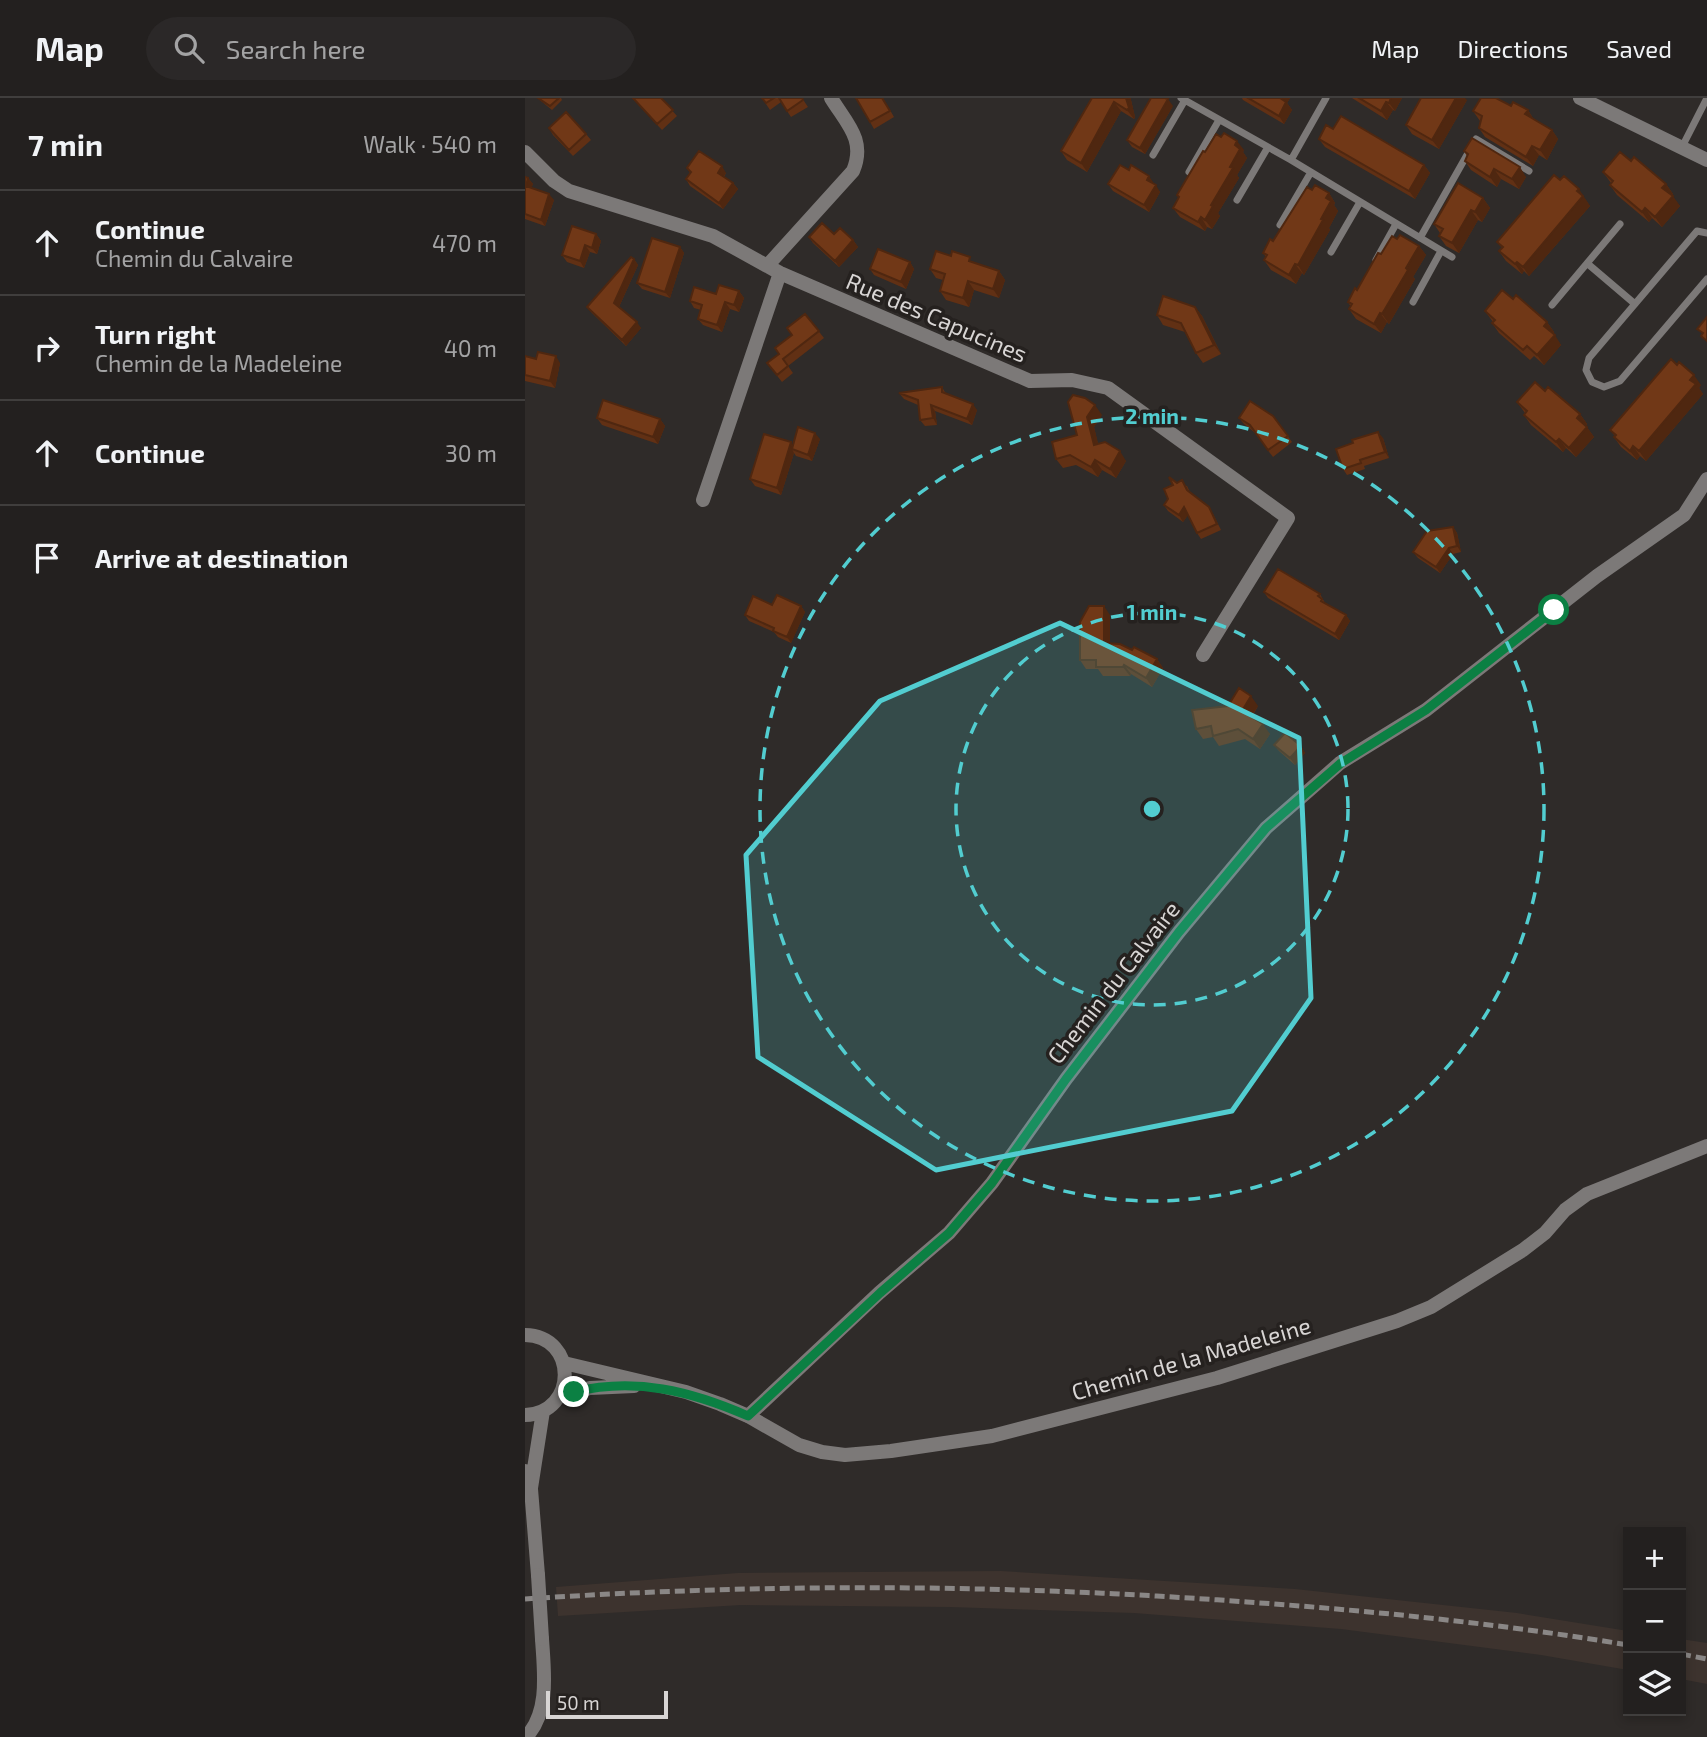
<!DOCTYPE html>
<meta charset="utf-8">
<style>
body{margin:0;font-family:"Exo 2",sans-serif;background:#2b2828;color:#f1f3f6}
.controls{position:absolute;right:21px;bottom:21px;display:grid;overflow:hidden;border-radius:0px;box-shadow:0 4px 10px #0003}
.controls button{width:63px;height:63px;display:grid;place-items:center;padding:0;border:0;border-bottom:2px solid #403e3d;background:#23201f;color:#f1f3f6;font:35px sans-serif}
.scale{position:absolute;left:21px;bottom:18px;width:122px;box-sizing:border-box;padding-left:7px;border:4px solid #d8d5d4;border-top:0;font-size:19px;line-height:24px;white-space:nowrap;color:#d8d5d4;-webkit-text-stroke:5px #25211f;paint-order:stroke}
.stop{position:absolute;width:21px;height:21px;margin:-16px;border:5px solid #0b8043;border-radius:50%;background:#fff}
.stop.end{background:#0b8043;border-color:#fff;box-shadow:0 2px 7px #0008}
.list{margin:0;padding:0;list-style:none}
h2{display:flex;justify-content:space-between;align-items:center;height:91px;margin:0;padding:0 28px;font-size:30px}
h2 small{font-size:23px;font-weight:400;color:#a3a3a4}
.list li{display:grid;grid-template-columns:46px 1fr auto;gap:21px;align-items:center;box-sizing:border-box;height:105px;padding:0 28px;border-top:2px solid #403e3d}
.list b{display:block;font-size:26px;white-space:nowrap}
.list p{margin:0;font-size:23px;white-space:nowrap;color:#a3a3a4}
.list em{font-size:23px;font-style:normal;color:#a3a3a4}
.icon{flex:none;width:38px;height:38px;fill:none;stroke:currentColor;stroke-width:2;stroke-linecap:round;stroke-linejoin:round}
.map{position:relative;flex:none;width:1182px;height:1639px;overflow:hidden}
header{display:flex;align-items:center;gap:42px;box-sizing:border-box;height:98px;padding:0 35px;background:#23201f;border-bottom:2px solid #403e3d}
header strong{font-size:33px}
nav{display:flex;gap:38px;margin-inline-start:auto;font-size:24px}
.search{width:490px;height:63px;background:#2b2828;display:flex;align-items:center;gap:18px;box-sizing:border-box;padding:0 24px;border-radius:38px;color:#a3a3a4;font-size:26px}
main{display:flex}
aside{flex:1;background:#23201f}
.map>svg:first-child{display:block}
</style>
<header>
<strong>Map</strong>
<div class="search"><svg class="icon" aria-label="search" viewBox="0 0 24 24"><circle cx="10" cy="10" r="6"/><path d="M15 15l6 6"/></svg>Search here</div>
<nav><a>Map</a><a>Directions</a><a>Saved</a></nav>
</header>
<main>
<aside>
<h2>7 min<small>Walk · 540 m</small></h2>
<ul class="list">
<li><svg class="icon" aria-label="ahead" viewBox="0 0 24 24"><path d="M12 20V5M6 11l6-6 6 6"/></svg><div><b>Continue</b><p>Chemin du Calvaire</p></div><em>470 m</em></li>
<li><svg class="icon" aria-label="right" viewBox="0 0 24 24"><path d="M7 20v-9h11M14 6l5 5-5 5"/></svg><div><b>Turn right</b><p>Chemin de la Madeleine</p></div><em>40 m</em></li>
<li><svg class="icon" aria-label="ahead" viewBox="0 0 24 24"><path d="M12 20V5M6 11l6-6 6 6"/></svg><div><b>Continue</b></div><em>30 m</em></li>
<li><svg class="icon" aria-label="arrive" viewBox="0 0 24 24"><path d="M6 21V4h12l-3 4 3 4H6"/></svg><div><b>Arrive at destination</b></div></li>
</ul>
</aside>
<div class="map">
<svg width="1182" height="1639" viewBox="0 0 1182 1639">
<rect width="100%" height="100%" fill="#2f2b29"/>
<path fill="#3d332e" d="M 476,1473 L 770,1491 L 992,1515 L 1103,1533 L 1103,1572 L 1016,1557 L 816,1531 L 609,1515 L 425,1509 L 216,1507 L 33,1518 L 31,1489 L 213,1475 Z
M 1156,1541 L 1182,1545 L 1182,1586 L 1156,1581 Z"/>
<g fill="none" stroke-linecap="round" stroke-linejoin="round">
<path stroke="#7c7978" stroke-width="7" d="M 656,0 L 766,62 L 927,159
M 1157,49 L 1182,0
M 628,57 L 660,2
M 766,62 L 801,0
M 664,74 L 694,22
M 712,102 L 743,49
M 755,127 L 786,74
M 1182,135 L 1172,133 L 1064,260 L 1061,272 L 1067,284 L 1079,289 L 1095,283 L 1182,181
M 895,140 L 951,41 L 1004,73
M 806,154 L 835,104
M 851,162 L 871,126
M 1063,166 L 1110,206
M 888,204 L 916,153
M 1027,207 L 1095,126"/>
<path stroke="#7c7978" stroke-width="14" d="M 1055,0 L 1182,62
M 0,54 L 29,83 L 44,93 L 188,138 L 255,175 L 505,283 L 547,282 L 583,290 L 763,420 L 678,557
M 242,168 L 328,73 C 341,42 322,26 306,0
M 178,402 L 255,175
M 223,1318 L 354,1195 L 424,1135 L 467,1085 L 541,981 L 654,834 L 741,730 L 815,665 L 901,612 L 1072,478 L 1159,417 L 1182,381"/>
<path stroke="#7c7978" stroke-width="14" d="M 0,1237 C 53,1238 53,1315 0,1317
M 39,1265 L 161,1294 L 195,1306 L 223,1318 L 274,1347 L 297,1354 L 320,1357 L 366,1353 L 467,1338 L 692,1280 L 872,1223 L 906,1209 L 998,1152 L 1020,1135 L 1040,1112 L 1062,1096 L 1182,1048
M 34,1298 L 65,1290 L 109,1288
M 0,1373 L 6,1391 L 13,1477
M 6,1390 L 18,1313
M 1,1639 C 25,1614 19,1573 17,1541"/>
<path stroke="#8a8786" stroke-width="5" stroke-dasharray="10 5" stroke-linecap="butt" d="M 0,1501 C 241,1485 482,1486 722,1504 C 850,1513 977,1526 1103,1547
M 1156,1556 L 1182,1561"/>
<path stroke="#7c7978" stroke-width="14" d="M 13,1477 L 17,1541"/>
</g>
<path fill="#613014" d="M 13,0 L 36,0 L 37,2 L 27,12 L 16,3 Z
M 107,0 L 136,0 L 152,18 L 137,32 Z
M 237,0 L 277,0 L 283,9 L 266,19 L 256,4 L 245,12 Z
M 358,0 L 369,19 L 349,31 L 345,24 Z
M 567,0 L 606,2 L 610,19 L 609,21 L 596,13 L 562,74 L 542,62 L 536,53 Z
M 717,0 L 765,0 L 762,5 L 767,12 L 759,26 L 718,2 Z
M 827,0 L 877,0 L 870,13 L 868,12 L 862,22 Z
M 942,2 L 914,51 L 887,36 L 881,27 Z
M 648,8 L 620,56 L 607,49 L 602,42 Z
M 986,8 L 1003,12 L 1009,22 L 1027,32 L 1033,41 L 1022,62 L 1014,57 L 1008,68 L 960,39 L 954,30 L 955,23 L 948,13 Z
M 24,30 L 61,36 L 66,42 L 48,58 L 28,37 Z
M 808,31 L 899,67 L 905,75 L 890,101 L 800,49 L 794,41 Z
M 719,52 L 718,54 L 722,60 L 712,77 L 714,80 L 693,115 L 695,118 L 687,131 L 682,129 L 680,133 L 655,119 L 648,110 L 654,100 L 652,97 Z
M 939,53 L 1001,79 L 994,91 L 976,81 L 972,89 L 946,72 L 940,63 L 942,58 Z
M 1106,63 L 1141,86 L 1148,96 L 1146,97 L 1155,108 L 1137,129 L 1127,120 L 1124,124 L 1092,97 L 1085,87 L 1086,85 L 1078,74 Z
M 162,70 L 201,75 L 199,79 L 208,85 L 213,91 L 198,111 L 165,88 L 161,81 L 165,75 Z
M 0,79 L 3,80 L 8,86 L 6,90 L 29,102 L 20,128 L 0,121 Z
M 628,84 L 628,86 L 635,94 L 624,114 L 588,93 L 583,86 Z
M 787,92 L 804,95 L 810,105 L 809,107 L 813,113 L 804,130 L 805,132 L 779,177 L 777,175 L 771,186 L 746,172 L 739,162 L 741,159 L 738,155 Z
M 958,100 L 965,110 L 957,124 L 953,122 L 934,155 L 921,148 L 914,138 L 915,135 L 909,126 Z
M 1060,101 L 1065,108 L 1004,178 L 999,173 L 997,176 L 981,163 L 974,153 L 977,150 L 972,144 L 1061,101 Z
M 71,136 L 76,143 L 72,156 L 65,154 L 59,170 L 42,164 L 37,157 Z
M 309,136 L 328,142 L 333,149 L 314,169 L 288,145 L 284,139 Z
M 872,141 L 894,148 L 901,157 L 888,179 L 890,181 L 864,226 L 862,224 L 856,235 L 831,221 L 824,211 L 826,209 L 823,204 L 832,192 L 856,156 Z
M 155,149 L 159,155 L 145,200 L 117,191 L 112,185 Z
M 109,161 L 113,167 L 94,209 L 116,230 L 101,248 L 67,215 L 62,209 Z
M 385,164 L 389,171 L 381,191 L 349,177 L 345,171 Z
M 450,165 L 474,173 L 480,182 L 474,200 L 449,192 L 444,209 L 421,202 L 415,193 L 418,182 L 411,180 L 405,171 Z
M 214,193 L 219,200 L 214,214 L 205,211 L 197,234 L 178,227 L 173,221 L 176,212 L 169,210 L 165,203 L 191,196 Z
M 988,201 L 1022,224 L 1029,234 L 1028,236 L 1036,247 L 1019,267 L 1009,258 L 1005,262 L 974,235 L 967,225 L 968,224 L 960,213 Z
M 670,209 L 677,218 L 696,256 L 678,265 L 671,255 L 660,234 L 638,227 L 632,217 Z
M 280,216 L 299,240 L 263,268 L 268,275 L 257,284 L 242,265 L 254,256 Z
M 0,258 L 35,265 L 30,290 L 0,283 Z
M 1176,287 L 1174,290 L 1178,296 L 1121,363 L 1115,358 L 1112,362 L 1096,349 L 1089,339 L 1090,338 L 1085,332 Z
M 417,289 L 421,296 L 452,312 L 447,327 L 410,313 L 412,327 L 400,328 L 395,322 L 393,307 L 379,301 L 374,295 Z
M 1020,293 L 1055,316 L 1062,326 L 1061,328 L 1069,339 L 1051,359 L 1041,350 L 1038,354 L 1006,327 L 999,317 L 1000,315 L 992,304 Z
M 577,317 L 569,329 L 573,346 L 601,363 L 591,380 L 577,372 L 573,379 L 551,367 L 538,370 L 531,361 L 552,337 Z
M 748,318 L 767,344 L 748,359 L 729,334 L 719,326 L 714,320 Z
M 72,320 L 135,321 L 140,328 L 133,346 L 77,327 Z
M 858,340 L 864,360 L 839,368 L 840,371 L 822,377 L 818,371 Z
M 295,341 L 287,363 L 271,358 L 269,355 L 256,397 L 230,388 L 225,381 L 268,347 Z
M 652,385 L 662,388 L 665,394 L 688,416 L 696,432 L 676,441 L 672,435 L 663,417 L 658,424 L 643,413 L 639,407 Z
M 928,429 L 932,435 L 936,454 L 928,456 L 915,475 L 893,460 L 888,454 Z
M 739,494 L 795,496 L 800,505 L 821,517 L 825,523 L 814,542 L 743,500 Z
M 247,507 L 276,508 L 280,514 L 266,545 L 253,539 L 249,534 L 224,523 L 220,517 Z
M 585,517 L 585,545 L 632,561 L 638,570 L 627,589 L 606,576 L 605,578 L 578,578 L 573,571 L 561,571 L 555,562 Z
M 733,608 L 727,619 L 745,636 L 735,651 L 720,641 L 694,648 L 688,639 L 678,641 L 671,631 Z
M 749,647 L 776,648 L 780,655 L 770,667 L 754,653 Z"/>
<path fill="#4f2710" d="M 601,0 L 606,0 L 606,2 L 610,19 L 609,21 L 602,12 Z
M 755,0 L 765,0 L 762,5 L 767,12 L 759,26 L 754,18 Z
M 866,0 L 877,0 L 870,13 L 864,5 Z
M 931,0 L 940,0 L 942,2 L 914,51 L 907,42 Z
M 643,1 L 648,8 L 620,56 L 615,50 Z
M 589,4 L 596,13 L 562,74 L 556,65 Z
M 861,4 L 868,12 L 862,22 L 856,13 Z
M 1003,12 L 1009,22 L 1000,16 Z
M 1027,32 L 1033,41 L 1022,62 L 1015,52 Z
M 712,43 L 719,52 L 718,54 L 722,60 L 712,77 L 714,80 L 693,115 L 695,118 L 687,131 L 680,122 L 686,107 L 705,69 L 710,47 Z
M 1007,48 L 1014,57 L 1008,68 L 1001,59 Z
M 899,67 L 905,75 L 890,101 L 884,93 Z
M 197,68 L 201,75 L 197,81 L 193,75 Z
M 995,69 L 1001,79 L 994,91 L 987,81 Z
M 969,71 L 976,81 L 972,89 L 965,79 Z
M 624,78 L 628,84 L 626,89 L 622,82 Z
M 3,80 L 8,86 L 5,94 L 1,88 Z
M 208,85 L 213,91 L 198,111 L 194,105 Z
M 1141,86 L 1148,96 L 1144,100 L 1137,90 Z
M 631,87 L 635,94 L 624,114 L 619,107 Z
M 1054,91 L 1065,108 L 1004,178 L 998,169 Z
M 804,95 L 810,105 L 809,107 L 813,113 L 804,130 L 805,132 L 779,177 L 773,167 L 796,121 L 801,100 Z
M 24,96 L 29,102 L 20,128 L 16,122 Z
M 1148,98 L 1155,108 L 1137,129 L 1130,119 Z
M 958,100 L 965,110 L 957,124 L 950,114 Z
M 1120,110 L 1127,120 L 1124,124 L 1117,114 Z
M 946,112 L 953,122 L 934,155 L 927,145 Z
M 676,119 L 682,129 L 680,133 L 673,124 Z
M 71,136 L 76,143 L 72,156 L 67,150 Z
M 328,142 L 333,149 L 314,169 L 310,163 Z
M 60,147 L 65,154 L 59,170 L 55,163 Z
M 894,148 L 901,157 L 888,179 L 890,181 L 864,226 L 857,216 Z
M 155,149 L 159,155 L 145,200 L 140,194 Z
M 109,161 L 113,167 L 93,211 L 89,205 Z
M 385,164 L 389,171 L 381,191 L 376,184 Z
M 992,164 L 999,173 L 997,176 L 990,166 Z
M 770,166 L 777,175 L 771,186 L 764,177 Z
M 474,173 L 480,182 L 474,200 L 468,191 Z
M 443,183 L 449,192 L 444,209 L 438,200 Z
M 214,193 L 219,200 L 214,214 L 209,207 Z
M 200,204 L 205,211 L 197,234 L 192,227 Z
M 670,209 L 677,218 L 696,256 L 689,247 Z
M 855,215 L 862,224 L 856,235 L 849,226 Z
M 112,224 L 116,230 L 101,248 L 97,242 Z
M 1022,224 L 1029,234 L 1026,238 L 1019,228 Z
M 1030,237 L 1036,247 L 1019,267 L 1012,257 Z
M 31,258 L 35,265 L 30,290 L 25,283 Z
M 1169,277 L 1176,287 L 1174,290 L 1178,296 L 1121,363 L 1114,353 Z
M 448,306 L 452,312 L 447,327 L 442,321 Z
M 406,307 L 410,313 L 412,327 L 408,320 Z
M 570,307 L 577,317 L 569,329 L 576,357 L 569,347 L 562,319 Z
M 1055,316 L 1062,326 L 1059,330 L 1052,320 Z
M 135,321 L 140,328 L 133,346 L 128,339 Z
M 1062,329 L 1069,339 L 1051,359 L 1044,350 Z
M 853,334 L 858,340 L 864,360 L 860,354 Z
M 290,335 L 295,341 L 287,363 L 283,357 Z
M 1034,341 L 1041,350 L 1038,354 L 1031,344 Z
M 266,344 L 270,351 L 267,351 L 269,355 L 256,397 L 252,390 Z
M 1108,348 L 1115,358 L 1112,362 L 1105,353 Z
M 595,353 L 601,363 L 591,380 L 585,371 Z
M 570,362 L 577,372 L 573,379 L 566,369 Z
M 659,409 L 664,416 L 658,424 L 654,417 Z
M 928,429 L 932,435 L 936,454 L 932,448 Z
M 924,450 L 928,456 L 915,475 L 911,469 Z
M 276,508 L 280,514 L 266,545 L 262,539 Z
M 579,508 L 585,517 L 585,554 L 579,545 Z
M 821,517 L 825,523 L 814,542 L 810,536 Z
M 632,561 L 638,570 L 627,589 L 621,580 Z
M 599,567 L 606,576 L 605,578 L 598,569 Z
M 726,598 L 733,608 L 724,622 L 717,613 Z
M 738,626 L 745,636 L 735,651 L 728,641 Z
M 776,648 L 780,655 L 770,667 L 765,660 Z"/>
<path fill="#713817" stroke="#4f2710" stroke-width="2" d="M 13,0 L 34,0 L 25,8 Z
M 108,0 L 136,0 L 148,12 L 132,26 Z
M 237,0 L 249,0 L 241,5 Z
M 254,0 L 277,0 L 278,2 L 262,13 Z
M 331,0 L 357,0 L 365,13 L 345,24 Z
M 567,0 L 601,0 L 604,10 L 602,12 L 589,4 L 556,65 L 536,53 Z
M 626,0 L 640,0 L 643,1 L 615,50 L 602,42 Z
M 723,0 L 755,0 L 761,4 L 754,18 Z
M 834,0 L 866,0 L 864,5 L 861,4 L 856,13 Z
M 896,0 L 931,0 L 907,42 L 881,27 Z
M 956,0 L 971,0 L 986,8 L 988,4 L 1003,12 L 1000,16 L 1027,32 L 1015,52 L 1007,48 L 1001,59 L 954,30 L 957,18 L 948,13 Z
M 41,14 L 61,36 L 44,52 L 24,30 Z
M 816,18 L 899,67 L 884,93 L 794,41 L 801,27 L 808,31 Z
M 699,35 L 712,43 L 710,47 L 715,51 L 705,69 L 708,70 L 686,107 L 688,108 L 680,122 L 676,119 L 673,124 L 648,110 L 654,99 L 652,97 L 678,53 L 680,54 L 691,36 L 696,39 Z
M 947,40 L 995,69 L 987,81 L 969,71 L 965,79 L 940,63 L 943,56 L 939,53 Z
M 174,53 L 197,68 L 193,75 L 208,85 L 194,105 L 161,81 L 166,74 L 162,70 Z
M 1095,54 L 1106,63 L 1109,59 L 1141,86 L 1137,90 L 1148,98 L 1130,119 L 1120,110 L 1117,114 L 1085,87 L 1088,83 L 1078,74 Z
M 595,67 L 604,72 L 606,67 L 624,78 L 622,82 L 631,87 L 619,107 L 583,86 Z
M 1029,77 L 1035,82 L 1039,78 L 1054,91 L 1052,93 L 1058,98 L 998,169 L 992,164 L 990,166 L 974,153 L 978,149 L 972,144 Z
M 0,79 L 3,80 L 1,88 L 24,96 L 16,122 L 0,116 Z
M 933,85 L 958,100 L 950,114 L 946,112 L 927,145 L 914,138 L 918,131 L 909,126 Z
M 790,87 L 804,95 L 801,100 L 806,103 L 796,121 L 798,122 L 773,167 L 770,166 L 764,177 L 739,162 L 742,157 L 738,155 L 745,141 L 748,143 L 782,89 L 787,92 Z
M 297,125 L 309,136 L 315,130 L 328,142 L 310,163 L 284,139 Z
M 47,128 L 71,136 L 67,150 L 60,147 L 55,163 L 37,157 Z
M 875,137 L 894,148 L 881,170 L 883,172 L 857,216 L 855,215 L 849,226 L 824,211 L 827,206 L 823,204 L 830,190 L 832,192 L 853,155 L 856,156 L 867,138 L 872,141 Z
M 127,140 L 155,149 L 140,194 L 112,185 Z
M 353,151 L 385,164 L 376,184 L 345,171 Z
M 411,153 L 426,158 L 427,153 L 445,159 L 444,163 L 474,173 L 468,191 L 443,183 L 438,200 L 415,193 L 420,176 L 405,171 Z
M 106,159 L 109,161 L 89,205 L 112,224 L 97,242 L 62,209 Z
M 194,187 L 214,193 L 209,207 L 200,204 L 192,227 L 173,221 L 177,207 L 165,203 L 169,189 L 191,196 Z
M 977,192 L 988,201 L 991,197 L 1022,224 L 1019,228 L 1030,237 L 1012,257 L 1002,248 L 998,252 L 967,225 L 970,222 L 960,213 Z
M 638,198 L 670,209 L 689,247 L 671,255 L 656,225 L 632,217 Z
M 280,216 L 294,233 L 258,261 L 263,268 L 252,277 L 242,265 L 254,256 L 250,250 L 267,237 L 262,230 Z
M 1182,219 L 1182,243 L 1176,238 L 1178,235 L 1172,231 Z
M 13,254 L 31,258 L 25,283 L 0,277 L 0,258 L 11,261 Z
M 1146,261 L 1152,267 L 1154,264 L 1169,277 L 1165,282 L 1171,286 L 1114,353 L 1108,348 L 1105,353 L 1089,339 L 1091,337 L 1085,332 Z
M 1010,284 L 1020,293 L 1023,289 L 1055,316 L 1052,320 L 1062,329 L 1044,350 L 1034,341 L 1031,344 L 999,317 L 1002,313 L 992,304 Z
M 417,289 L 417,294 L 448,306 L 442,321 L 406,307 L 408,320 L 395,322 L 393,302 L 374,295 Z
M 548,297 L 560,300 L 570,307 L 562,319 L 569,347 L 580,344 L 595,353 L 585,371 L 570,362 L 566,369 L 545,357 L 531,361 L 527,344 L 552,337 L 543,304 Z
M 78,302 L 135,321 L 128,339 L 72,320 Z
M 725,303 L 748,318 L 763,338 L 743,352 L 725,327 L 714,320 Z
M 273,329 L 290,335 L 283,357 L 267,351 Z
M 853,334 L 860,354 L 835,362 L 836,365 L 818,371 L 811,351 L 828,345 L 827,342 Z
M 239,336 L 266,344 L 252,390 L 225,381 Z
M 644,379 L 652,385 L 657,382 L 662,392 L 684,409 L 692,426 L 672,435 L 659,409 L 654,417 L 639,407 L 643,401 L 639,391 L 648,387 Z
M 928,429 L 932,448 L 924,450 L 911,469 L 888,454 L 902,433 Z
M 753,471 L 795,496 L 793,498 L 797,501 L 796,503 L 821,517 L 810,536 L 739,494 Z
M 252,497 L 276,508 L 262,539 L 248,533 L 249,530 L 220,517 L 228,498 L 247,507 Z
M 564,508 L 579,508 L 579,545 L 595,546 L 607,552 L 609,549 L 632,561 L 621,580 L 599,567 L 598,569 L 571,569 L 571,562 L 555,562 L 555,524 Z
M 714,590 L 726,598 L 717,613 L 738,626 L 728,641 L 713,631 L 688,638 L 686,628 L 671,631 L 667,612 L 703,608 Z
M 760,635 L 776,648 L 765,660 L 749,647 Z"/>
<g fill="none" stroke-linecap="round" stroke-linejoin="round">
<path stroke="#0b8043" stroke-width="9" d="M 49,1294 C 110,1279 166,1293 223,1318 L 355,1195 L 424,1135 L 467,1085 L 541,981 L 654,834 L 741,730 L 816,665 L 901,612 L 1029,512"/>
</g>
<path fill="#52cdd0" fill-opacity="0.2" stroke="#52cdd0" stroke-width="5" stroke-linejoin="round" d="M 535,525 L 774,640 L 786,900 L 707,1013 L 411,1072 L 233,959 L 221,757 L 355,603 Z"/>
<g fill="none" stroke="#52cdd0" stroke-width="3.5" stroke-dasharray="12 9">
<circle cx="627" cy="711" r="196"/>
<circle cx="627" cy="711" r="392"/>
</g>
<g text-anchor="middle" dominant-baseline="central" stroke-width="7" stroke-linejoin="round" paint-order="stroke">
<g font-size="23" fill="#d8d5d4" stroke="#25211f">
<text transform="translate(412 219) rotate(23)">Rue des Capucines</text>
<text transform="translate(588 884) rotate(-52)">Chemin du Calvaire</text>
<text transform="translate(666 1260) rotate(-16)">Chemin de la Madeleine</text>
</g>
</g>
<circle cx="627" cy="711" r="10" fill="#52cdd0" stroke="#25211f" stroke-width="3.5"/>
<g font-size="21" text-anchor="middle" font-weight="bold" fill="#52cdd0" stroke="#25211f" stroke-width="7" stroke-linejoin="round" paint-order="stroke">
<text x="627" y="326">2 min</text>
<text x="627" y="522">1 min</text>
</g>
</svg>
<div class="controls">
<button>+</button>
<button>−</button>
<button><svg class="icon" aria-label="layers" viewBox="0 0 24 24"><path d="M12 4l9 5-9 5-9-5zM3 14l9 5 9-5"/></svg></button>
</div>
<div class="scale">50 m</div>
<div class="stop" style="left:1029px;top:512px"></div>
<div class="stop end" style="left:49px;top:1294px"></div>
</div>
</main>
